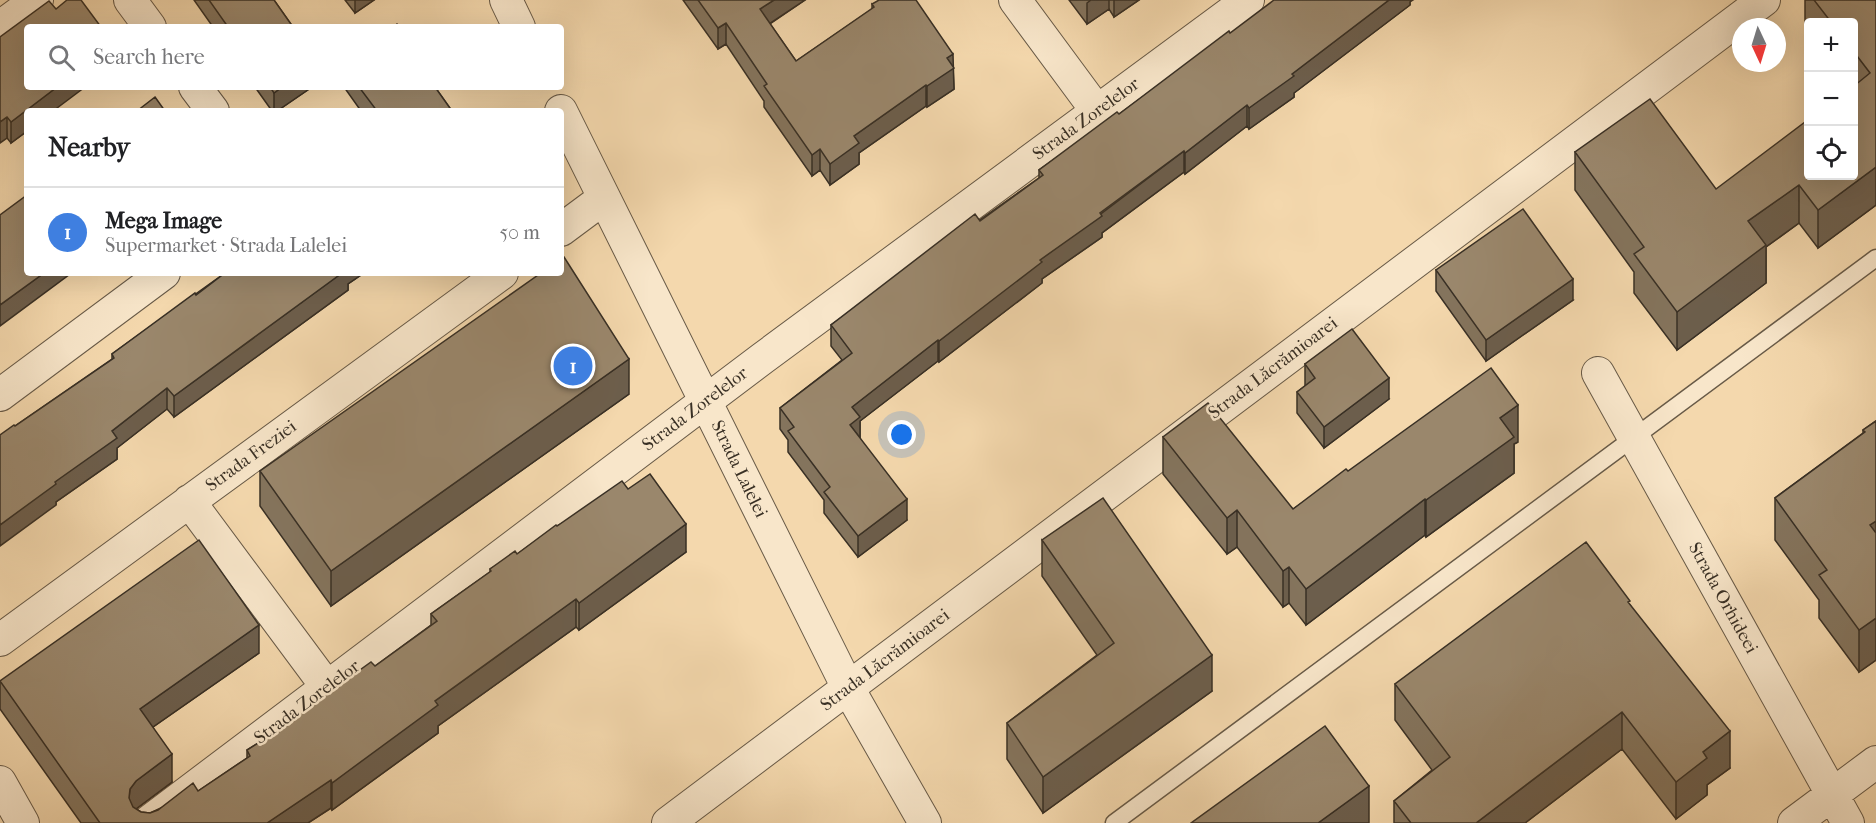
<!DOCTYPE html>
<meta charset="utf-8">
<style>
body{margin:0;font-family:"IM FELL French Canon",serif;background:#f2f2f2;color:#202124}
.controls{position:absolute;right:18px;top:18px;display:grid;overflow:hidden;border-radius:6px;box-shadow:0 6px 24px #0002}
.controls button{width:54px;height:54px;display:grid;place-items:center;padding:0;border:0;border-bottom:2px solid #e0e0e0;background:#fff;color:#202124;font:30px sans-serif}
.compass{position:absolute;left:1732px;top:18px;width:54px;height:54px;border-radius:50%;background:#fff;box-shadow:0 6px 24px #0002;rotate:176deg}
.you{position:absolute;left:902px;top:435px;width:21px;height:21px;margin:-15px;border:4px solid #fff;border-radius:50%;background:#1a73e8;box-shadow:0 0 0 9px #1a73e833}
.badge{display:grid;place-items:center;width:39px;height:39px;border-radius:50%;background:#ea580c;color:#fff;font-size:20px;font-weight:700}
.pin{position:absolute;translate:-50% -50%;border:3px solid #fff;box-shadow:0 2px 6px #0006}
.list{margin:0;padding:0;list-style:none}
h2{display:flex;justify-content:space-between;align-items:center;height:78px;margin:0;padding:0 24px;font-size:26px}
h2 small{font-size:20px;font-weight:400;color:#757577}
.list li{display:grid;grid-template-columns:39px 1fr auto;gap:18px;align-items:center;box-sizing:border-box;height:90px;padding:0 24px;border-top:2px solid #e0e0e0}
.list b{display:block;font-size:22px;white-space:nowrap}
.list p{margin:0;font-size:20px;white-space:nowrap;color:#757577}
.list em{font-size:20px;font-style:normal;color:#757577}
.icon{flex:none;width:33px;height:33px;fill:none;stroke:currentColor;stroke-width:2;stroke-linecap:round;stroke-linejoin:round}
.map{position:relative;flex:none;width:1876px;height:823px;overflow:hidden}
.search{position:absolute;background:#fff;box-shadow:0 6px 24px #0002;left:24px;top:24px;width:540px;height:66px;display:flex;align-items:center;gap:15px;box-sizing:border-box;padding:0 21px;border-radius:6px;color:#757577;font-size:22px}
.panel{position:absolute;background:#fff;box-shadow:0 6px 24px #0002;left:24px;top:108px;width:540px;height:168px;border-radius:6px}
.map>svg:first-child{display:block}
</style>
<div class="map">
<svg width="1876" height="823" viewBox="0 0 1876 823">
<rect width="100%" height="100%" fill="#f4d8ad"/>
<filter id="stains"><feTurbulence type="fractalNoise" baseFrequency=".00333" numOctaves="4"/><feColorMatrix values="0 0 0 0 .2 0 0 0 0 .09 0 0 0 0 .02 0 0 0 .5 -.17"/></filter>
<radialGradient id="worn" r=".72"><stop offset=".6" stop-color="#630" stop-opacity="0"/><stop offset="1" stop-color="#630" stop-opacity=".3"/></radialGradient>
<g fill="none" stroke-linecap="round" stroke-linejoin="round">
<g stroke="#685a47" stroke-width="19">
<path id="service" d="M 1114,823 L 1876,258"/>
</g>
<g stroke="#685a47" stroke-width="34">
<path id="minor" d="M 130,0 L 150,27
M 506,0 L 519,27
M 1015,0 L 1097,111
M 0,27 L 37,0
M 195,87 L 213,111
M 561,111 L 848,688 L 925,823
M 561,230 L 604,198
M 1598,373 L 1848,823
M 0,395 L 164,273
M 189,501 L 327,687
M 0,640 L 502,273
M 0,782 L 23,823
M 147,823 L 763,358 L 1248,0
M 668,823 L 1764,0
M 1794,823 L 1876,762"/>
</g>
<use href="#service" stroke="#f8e6ca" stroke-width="16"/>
<use href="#minor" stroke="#f8e6ca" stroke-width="32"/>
</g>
<path fill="#84745d" stroke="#393025" stroke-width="1.5" d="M 194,0 L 274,0 L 293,27 L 213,27 Z
M 345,0 L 374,0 L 355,13 Z
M 683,0 L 805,0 L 770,24 L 796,61 L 872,9 L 872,4 L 953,67 L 954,89 L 927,107 L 926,106 L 859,153 L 859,164 L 830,185 L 820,170 L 812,176 L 764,107 L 764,101 L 726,44 L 718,49 Z
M 1069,0 L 1139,0 L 1114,17 L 1109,9 L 1087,24 Z
M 1805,0 L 1876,0 L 1876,205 L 1818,248 L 1799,223 L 1766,247 L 1766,283 L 1677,350 L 1634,293 L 1634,272 L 1575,190 L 1575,152 L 1716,189 L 1854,176 L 1854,22 L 1809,22 L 1809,31 L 1805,26 Z
M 1410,2 L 1410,5 L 1294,93 L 1294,97 L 1249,129 L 1247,126 L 1185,174 L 1184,172 L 1102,233 L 1102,237 L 1042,279 L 1042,283 L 939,362 L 938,361 L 860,421 L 860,438 L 907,520 L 858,557 L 824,513 L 824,500 L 788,452 L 788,440 L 780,429 L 780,408 L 842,360 L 831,346 L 831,325 L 1039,178 L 1039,170 L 1119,114 L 1230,33 Z
M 0,37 L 27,111 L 27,131 L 11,143 L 7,138 Z
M 255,87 L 312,87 L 277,111 L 272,111 Z
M 344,87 L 435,87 L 452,111 L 361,111 Z
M 1436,270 L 1573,300 L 1486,361 L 1436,291 Z
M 225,273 L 364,273 L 348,284 L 348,290 L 174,417 L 167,409 L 117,448 L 117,459 L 56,502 L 56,505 L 15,426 L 112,359 L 112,354 Z
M 1305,364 L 1389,399 L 1324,448 L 1297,413 L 1297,392 L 1305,386 Z
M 629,394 L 331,606 L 260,506 L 260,471 Z
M 1876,421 L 1876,660 L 1859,672 L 1819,618 L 1819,600 L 1775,540 L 1775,498 L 1863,433 L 1863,430 Z
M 1163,437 L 1293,509 L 1348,471 L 1518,442 L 1514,444 L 1514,473 L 1426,537 L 1425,535 L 1306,625 L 1289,603 L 1283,607 L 1237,547 L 1227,554 L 1163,474 Z
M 628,489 L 686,552 L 579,630 L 576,627 L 438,726 L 438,733 L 332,810 L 331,808 L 308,823 L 81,823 L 0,709 L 0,681 L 259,653 L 153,727 L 172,782 L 136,809 L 141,812 L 150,813 L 198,791 L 247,758 L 247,750 L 288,724 L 288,722 L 375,666 L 431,625 L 431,614 L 490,572 L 490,569 L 517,554 L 557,526 Z
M 1042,540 L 1212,691 L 1043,813 L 1007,759 L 1007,723 L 1097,655 L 1042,576 Z
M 1630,605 L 1730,768 L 1707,785 L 1707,795 L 1676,819 L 1622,749 L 1525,823 L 1394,823 L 1394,801 L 1432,770 L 1395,720 L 1395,684 Z"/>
<path fill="#6c5e4c" stroke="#393025" stroke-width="1.5" d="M 355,0 L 374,0 L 355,13 Z
M 774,0 L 805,0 L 760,30 L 760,9 Z
M 1091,0 L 1109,0 L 1109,9 L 1087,24 L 1087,3 Z
M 1114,0 L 1139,0 L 1114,17 Z
M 1389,0 L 1413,0 L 1410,2 L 1410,5 L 1294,93 L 1294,97 L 1249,129 L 1249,108 L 1292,74 Z
M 726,23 L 726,44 L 718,49 L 718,28 Z
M 953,54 L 954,89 L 927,107 L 927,86 L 947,58 Z
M 926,85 L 926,106 L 859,153 L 859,164 L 830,185 L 830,164 L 854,136 Z
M 57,87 L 85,87 L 53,111 L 27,111 L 27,131 L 11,143 L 11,122 Z
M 282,87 L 312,87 L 277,111 L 274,111 L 274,93 Z
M 1247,105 L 1247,126 L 1185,174 L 1185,153 Z
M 7,117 L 7,138 L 0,143 L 0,122 Z
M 820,149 L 820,170 L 812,176 L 812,155 Z
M 1184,151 L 1184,172 L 1102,233 L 1102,237 L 1042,279 L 1042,283 L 939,362 L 939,341 L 1040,260 Z
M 1876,167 L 1876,205 L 1818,248 L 1818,210 Z
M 1799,185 L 1799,223 L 1766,247 L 1766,283 L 1677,350 L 1677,312 L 1748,221 Z
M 44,273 L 70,273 L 70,274 L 0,326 L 0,305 Z
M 342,273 L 364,273 L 348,284 L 348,290 L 174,417 L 174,396 Z
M 1573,279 L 1573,300 L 1486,361 L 1486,340 Z
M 938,340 L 938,361 L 860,421 L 860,438 L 850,425 L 852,407 Z
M 629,359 L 629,394 L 331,606 L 331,571 Z
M 1389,378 L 1389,399 L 1324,448 L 1324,427 Z
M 167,388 L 167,409 L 117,448 L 117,459 L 56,502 L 56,505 L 0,546 L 0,525 L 55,482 L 112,431 Z
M 1518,405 L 1518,442 L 1514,444 L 1514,473 L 1426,537 L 1426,500 L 1500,418 Z
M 907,499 L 907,520 L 858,557 L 858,536 Z
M 1425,499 L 1425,535 L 1306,625 L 1306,589 Z
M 1237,510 L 1237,547 L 1227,554 L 1227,518 Z
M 1876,521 L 1876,563 L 1870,525 Z
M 686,524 L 686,552 L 579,630 L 579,603 Z
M 1289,567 L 1289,603 L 1283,607 L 1283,571 Z
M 576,599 L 576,627 L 438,726 L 438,733 L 332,810 L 332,783 L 435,701 Z
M 1876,618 L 1876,660 L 1859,672 L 1859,630 Z
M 259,625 L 259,653 L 140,736 L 140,709 Z
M 1212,655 L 1212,691 L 1043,813 L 1043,777 Z
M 1622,712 L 1622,749 L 1525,823 L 1476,823 Z
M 1730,731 L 1730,768 L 1707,785 L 1707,795 L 1676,819 L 1676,782 L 1703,752 Z
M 172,754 L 172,782 L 136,809 L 130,817 L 129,798 L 130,789 L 136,781 Z
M 331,780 L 331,808 L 308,823 L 267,823 Z
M 1369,786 L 1369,823 L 1318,823 Z"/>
<path fill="#9a876c" stroke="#393025" stroke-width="1.5" d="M 67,0 L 81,0 L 101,27 L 27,27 L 27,87 L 57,87 L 11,122 L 7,117 L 0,122 L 0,37 L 49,1 L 56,9 Z
M 209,0 L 274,0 L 293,27 L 228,27 Z
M 698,0 L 774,0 L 760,9 L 796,61 L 874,7 L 872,4 L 879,0 L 916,0 L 953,54 L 947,58 L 954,68 L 927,86 L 926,85 L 854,136 L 859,143 L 830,164 L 820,149 L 812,155 L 764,86 L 767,84 L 726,23 L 718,28 Z
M 1274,0 L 1389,0 L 1292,74 L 1294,76 L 1249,108 L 1247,105 L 1185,153 L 1184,151 L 1100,213 L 1102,216 L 1040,260 L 1042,262 L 939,341 L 938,340 L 852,407 L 860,417 L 850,425 L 907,499 L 858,536 L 824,492 L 830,487 L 788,431 L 794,427 L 780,408 L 852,353 L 831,325 L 975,214 L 980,221 L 1043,175 L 1039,170 L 1117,112 L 1119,114 L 1229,31 L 1230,33 Z
M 1814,0 L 1876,0 L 1876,167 L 1818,210 L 1799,185 L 1748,221 L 1766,245 L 1677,312 L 1634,254 L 1644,247 L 1575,152 L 1650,99 L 1716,189 L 1809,119 L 1809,176 L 1854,176 L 1854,86 L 1870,73 L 1854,52 L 1854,22 L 1831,22 Z
M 397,24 L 400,27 L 393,27 Z
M 270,87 L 282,87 L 274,93 Z
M 359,87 L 435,87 L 452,111 L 377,111 Z
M 155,97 L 165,111 L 137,111 Z
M 27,195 L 27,273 L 44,273 L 0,305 L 0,215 Z
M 1523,209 L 1573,279 L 1486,340 L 1436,270 Z
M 564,257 L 629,359 L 331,571 L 260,471 L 541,273 L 561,273 L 561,259 Z
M 225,273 L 342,273 L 174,396 L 167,388 L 112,431 L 117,438 L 55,482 L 56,484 L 0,525 L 0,435 L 14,425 L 15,426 L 114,358 L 112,354 L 195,293 L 196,295 Z
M 1352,329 L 1389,378 L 1324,427 L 1297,392 L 1315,378 L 1305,364 Z
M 1491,368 L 1518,405 L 1500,418 L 1514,437 L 1426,500 L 1425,499 L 1306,589 L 1289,567 L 1283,571 L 1237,510 L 1227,518 L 1163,437 L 1208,403 L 1293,509 L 1346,469 L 1348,471 Z
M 1876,421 L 1876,521 L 1870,525 L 1876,533 L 1876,618 L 1859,630 L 1819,575 L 1827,570 L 1775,498 L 1865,432 L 1863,430 Z
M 650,474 L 686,524 L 579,603 L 576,599 L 435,701 L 438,705 L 332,783 L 331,780 L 267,823 L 100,823 L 0,681 L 199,540 L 259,625 L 140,709 L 172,754 L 136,781 L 130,789 L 129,798 L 133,807 L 141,812 L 150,813 L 158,810 L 193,783 L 198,791 L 250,756 L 247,750 L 289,724 L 288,722 L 371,662 L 375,666 L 437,621 L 431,614 L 491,571 L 490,569 L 515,551 L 517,554 L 556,525 L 557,526 L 622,481 L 628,489 Z
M 1103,498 L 1212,655 L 1043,777 L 1007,723 L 1114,643 L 1042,540 Z
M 1586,542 L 1630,601 L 1628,602 L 1730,731 L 1703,752 L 1707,758 L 1676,782 L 1622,712 L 1476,823 L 1411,823 L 1394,801 L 1450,757 L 1395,684 Z
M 1325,726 L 1369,786 L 1318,823 L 1191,823 Z"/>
<g text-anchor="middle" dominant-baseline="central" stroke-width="5" stroke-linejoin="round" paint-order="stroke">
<g font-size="18" fill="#393025" stroke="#f8e6ca">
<text transform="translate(1086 119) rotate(-36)">Strada Zorelelor</text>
<text transform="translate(1273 368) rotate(-37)">Strada Lăcrămioarei</text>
<text transform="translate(695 409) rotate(-37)">Strada Zorelelor</text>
<text transform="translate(251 456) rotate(-36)">Strada Freziei</text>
<text transform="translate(739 469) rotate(64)">Strada Lalelei</text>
<text transform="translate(1723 598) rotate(61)">Strada Orhideei</text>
<text transform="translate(885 660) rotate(-37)">Strada Lăcrămioarei</text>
<text transform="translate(307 702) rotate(-37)">Strada Zorelelor</text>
</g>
</g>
<rect width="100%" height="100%" filter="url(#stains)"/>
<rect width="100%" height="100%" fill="url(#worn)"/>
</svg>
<div class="controls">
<button>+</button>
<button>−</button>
<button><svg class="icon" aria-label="locate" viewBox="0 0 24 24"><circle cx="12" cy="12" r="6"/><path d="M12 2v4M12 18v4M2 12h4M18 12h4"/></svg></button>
</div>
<svg class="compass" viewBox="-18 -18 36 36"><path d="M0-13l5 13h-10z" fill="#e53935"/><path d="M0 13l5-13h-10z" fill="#757577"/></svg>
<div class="you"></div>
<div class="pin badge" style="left:573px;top:366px;background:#3f7fe0">1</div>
<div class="search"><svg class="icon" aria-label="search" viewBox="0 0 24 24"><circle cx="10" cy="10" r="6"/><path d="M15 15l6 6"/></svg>Search here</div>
<section class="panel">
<h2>Nearby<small></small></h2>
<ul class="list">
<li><span class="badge" style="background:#3f7fe0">1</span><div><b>Mega Image</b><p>Supermarket · Strada Lalelei</p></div><em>50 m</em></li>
</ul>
</section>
</div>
